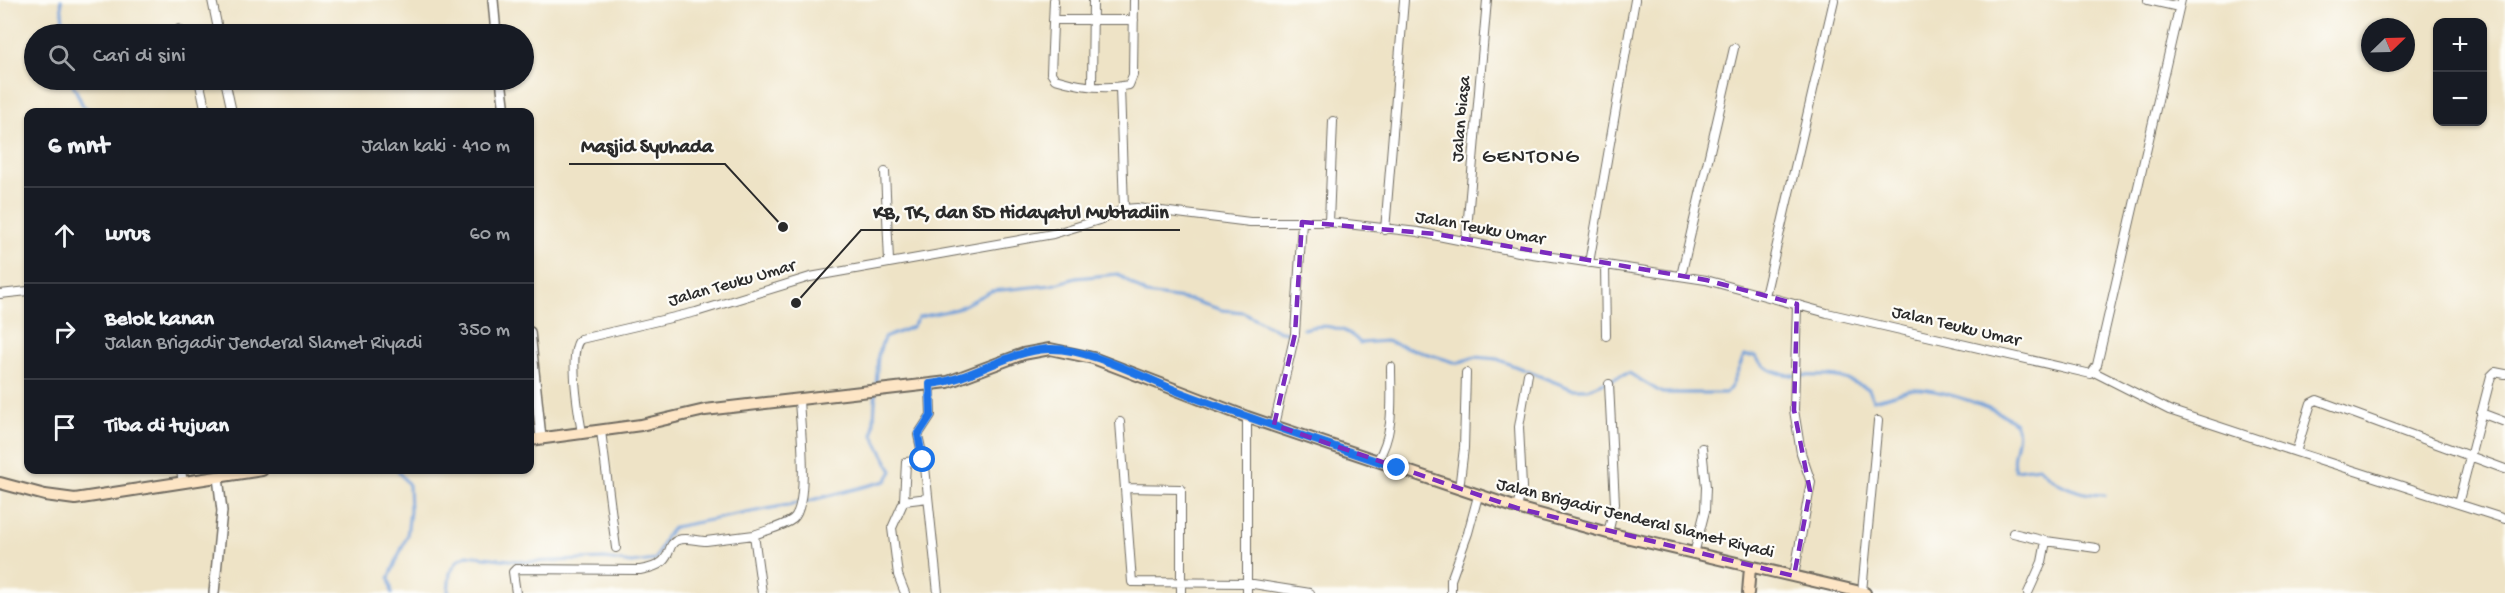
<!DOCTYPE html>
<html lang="id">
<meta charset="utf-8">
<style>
body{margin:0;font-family:"Gochi Hand",sans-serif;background:#242831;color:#f1f3f6}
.controls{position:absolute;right:18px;top:18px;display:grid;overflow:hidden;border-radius:12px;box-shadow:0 2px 4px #0004}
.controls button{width:54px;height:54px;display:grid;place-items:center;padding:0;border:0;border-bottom:2px solid #363941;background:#171b24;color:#f1f3f6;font:30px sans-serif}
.compass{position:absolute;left:2361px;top:18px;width:54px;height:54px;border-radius:50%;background:#171b24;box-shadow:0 2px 4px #0004;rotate:67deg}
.stop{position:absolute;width:18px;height:18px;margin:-14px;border:4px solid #1a73e8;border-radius:50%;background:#fff}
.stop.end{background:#1a73e8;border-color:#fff;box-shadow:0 2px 6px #0008}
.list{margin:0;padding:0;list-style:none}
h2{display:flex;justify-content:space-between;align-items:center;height:78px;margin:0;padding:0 24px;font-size:26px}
h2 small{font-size:20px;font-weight:400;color:#9ea1a6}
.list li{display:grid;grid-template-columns:39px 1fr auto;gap:18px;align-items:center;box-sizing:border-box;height:96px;padding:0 24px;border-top:2px solid #363941}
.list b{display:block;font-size:22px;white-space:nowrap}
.list p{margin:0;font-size:20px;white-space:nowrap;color:#9ea1a6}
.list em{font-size:20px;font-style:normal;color:#9ea1a6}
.icon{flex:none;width:33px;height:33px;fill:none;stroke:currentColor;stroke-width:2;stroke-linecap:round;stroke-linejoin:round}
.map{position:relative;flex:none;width:2505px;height:593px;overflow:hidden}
.search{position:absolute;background:#171b24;box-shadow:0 2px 4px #0004;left:24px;top:24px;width:510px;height:66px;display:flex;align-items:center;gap:15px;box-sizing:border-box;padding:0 21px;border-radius:33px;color:#9ea1a6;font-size:22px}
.panel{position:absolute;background:#171b24;box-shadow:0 2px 4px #0004;left:24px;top:108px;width:510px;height:366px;border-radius:12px}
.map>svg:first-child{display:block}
</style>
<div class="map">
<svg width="2505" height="593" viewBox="0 0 2505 593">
<rect width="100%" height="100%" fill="#fdfcf7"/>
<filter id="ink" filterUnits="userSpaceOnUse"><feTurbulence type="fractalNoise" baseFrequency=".0167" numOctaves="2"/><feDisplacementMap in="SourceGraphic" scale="12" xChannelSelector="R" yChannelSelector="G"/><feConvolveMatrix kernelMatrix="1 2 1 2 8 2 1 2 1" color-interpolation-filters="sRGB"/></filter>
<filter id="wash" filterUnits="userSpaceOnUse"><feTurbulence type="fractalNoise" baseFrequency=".008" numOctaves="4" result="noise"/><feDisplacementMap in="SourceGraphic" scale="24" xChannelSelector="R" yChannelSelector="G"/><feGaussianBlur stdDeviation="1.35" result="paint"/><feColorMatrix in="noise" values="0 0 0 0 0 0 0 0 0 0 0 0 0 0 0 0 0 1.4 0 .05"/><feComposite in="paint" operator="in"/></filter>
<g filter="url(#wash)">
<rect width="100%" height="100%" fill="#eee3c6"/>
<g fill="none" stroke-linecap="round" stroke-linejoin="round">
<path stroke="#6f9ed8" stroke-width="3" d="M 61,0 L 64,34
M 71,80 L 83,106 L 93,112
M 1303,329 C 1323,323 1347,327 1360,343 L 1386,341 L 1457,363 L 1475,357 L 1497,359 L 1572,389 L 1587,389 L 1629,373 L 1662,393 L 1726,393 L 1731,387 L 1744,356 L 1755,356 C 1772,383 1809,373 1838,377 C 1848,379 1859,385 1869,389 L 1873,400 C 1887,398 1899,392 1913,389 C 1931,386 2010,411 2016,425 C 2022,440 2009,454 2015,470 L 2039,467 C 2056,486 2080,495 2105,495
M 392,593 L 389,578 L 407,536 L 410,511 L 409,485 L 397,470
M 448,593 L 450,573 L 458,560 L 467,555 L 526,562 L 605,559 L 631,563 L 655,560 L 666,536 L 674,527 L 808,501 L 886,481 L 892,471 L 873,435 L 878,355 L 884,338 L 912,327 L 919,317 L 957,309 L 991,291 L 1052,285 L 1076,278 L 1118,274 L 1146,294 L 1191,300 L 1222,310 L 1243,312 L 1276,330 L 1292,333"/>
</g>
</g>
<g filter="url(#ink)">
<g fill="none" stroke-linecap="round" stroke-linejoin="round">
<g stroke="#6f6b61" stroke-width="10">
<path id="minor" d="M 212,0 L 219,34
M 1054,0 L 1051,73 L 1055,79 C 1078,86 1105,90 1129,85 L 1133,75 L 1134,0
M 2148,0 L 2179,7
M 1053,20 L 1134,20
M 179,29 L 182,34
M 199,80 L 206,112
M 225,80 L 232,112
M 1092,85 L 1093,0
M 1120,87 L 1124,209
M 885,172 L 889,261
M 1329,222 L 1333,121
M 1385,230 L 1404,0
M 1466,241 L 1487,0
M 1589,263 L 1635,0
M 1605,265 L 1606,336
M 1681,276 L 1734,48
M 0,294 L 28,291
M 1765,296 L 1834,0
M 2094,372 L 2169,410 L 2296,452
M 930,384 L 931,415 L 918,435 L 925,467 L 938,593
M 2481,413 L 2505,422
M 1247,417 L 1247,593
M 1120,422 L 1132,582 L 1247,583 L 1310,593
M 1274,425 L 1295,334 L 1302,222
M 601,431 L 616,548
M 582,433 C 579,416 567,348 581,339 L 696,312 L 810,277 L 1053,234 L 1099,220 L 1124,209 L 1137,208 L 1250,222 L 1329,222 L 1418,232 L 1519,252 L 1706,280 L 1827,313 L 2091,374 L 2097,365 L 2181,0
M 1377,461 C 1395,433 1391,400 1391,367
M 2505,469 L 2317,400 L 2311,403 L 2296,452 L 2505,519
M 181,470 L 183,483
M 1125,488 L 1181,489 L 1181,593
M 1459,489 L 1464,448 L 1466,373
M 904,501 L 928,498
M 2458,504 L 2491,376 L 2495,372 L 2505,374
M 1517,508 L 1522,487 L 1519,427 L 1528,374
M 1608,533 L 1615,504 L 1609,384
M 2013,533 L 2046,541 L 2096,548
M 1694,554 L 1705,511 L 1706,487 L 1702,448
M 1794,576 L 1811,482 L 1801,453 L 1794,410 L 1797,304
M 1862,592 L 1878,421
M 516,593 L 513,572 L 516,569 L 640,570 C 678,564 663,545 678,540 C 686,537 698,541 706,541 C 722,539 738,537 754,535
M 762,593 L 754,535 C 766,530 783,527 793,519 C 810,505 800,422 799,400
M 905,593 L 898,575 L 892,528 L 904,501 L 906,462 L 923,460
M 1451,593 L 1451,580 L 1468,533 L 1478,496
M 2028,593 L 2042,562 L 2046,541"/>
</g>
<g stroke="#6f6b61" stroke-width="12">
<path id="tertiary" d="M 493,0 L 496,34
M 501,80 L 505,112
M 530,332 L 541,438
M 214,593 L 222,511 L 218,477"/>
</g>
<g stroke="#6f6b61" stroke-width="14">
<path id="secondary" d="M 530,440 L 641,425 L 705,410 L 948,382 L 1023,354 L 1050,349 L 1093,358 L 1247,417 L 1517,508 L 1608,533 L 1865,593
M 0,483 L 45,495 L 75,499 L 262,470
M 1748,593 L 1750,567"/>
</g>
<use href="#minor" stroke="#fff" stroke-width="8"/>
<use href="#tertiary" stroke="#fff" stroke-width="9"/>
<use href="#secondary" stroke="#fde5c5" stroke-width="10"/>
</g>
</g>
<g fill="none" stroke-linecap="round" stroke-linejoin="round" filter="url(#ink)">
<path stroke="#1a73e8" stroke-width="8" d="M 923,460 L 918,435 L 931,415 L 930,384 C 972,380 1007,351 1048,349 C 1088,347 1144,378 1182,393 C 1253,420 1325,443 1397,468"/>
</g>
<path fill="none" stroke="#7b2cbf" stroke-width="4.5" stroke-dasharray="12 8" stroke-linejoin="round" d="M 1302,222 L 1436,234 L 1706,280 L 1797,304 L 1794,410 L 1810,491 L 1794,576 L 1517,508 L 1274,425 L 1295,334 Z"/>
<g text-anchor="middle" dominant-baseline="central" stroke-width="4.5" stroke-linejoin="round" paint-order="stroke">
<g font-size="18" fill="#2b2b2b" stroke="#fdfcf7">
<text transform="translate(1462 119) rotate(-85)">Jalan biasa</text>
<text transform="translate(1480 229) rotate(10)">Jalan Teuku Umar</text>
<text transform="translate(732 284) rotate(-16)">Jalan Teuku Umar</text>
<text transform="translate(1956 327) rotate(13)">Jalan Teuku Umar</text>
<text transform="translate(1635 519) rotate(14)">Jalan Brigadir Jenderal Slamet Riyadi</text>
</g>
<g font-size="21" letter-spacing="1.5" fill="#2b2b2b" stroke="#fdfcf7">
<text x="1531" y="158">GENTONG</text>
</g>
</g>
<path fill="none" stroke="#2b2b2b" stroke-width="2" d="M783 227L725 164H569M796 303L861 230H1180"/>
<g fill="#2b2b2b" stroke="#fdfcf7" stroke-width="2">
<circle cx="783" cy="227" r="6"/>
<circle cx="796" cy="303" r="6"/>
</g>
<g font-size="20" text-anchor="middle" font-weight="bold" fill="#2b2b2b" stroke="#fdfcf7" stroke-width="4.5" stroke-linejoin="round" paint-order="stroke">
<text x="647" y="152">Masjid Syuhada</text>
<text x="1021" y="218">KB, TK, dan SD Hidayatul Mubtadiin</text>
</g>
</svg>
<div class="controls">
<button>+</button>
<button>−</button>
</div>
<svg class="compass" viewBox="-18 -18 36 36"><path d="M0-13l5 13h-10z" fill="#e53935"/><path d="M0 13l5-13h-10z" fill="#9ea1a6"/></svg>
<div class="stop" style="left:923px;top:460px"></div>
<div class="stop end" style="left:1397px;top:468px"></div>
<div class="search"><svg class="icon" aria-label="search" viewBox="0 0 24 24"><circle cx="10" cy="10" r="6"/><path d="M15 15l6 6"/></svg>Cari di sini</div>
<section class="panel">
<h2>6 mnt<small>Jalan kaki · 410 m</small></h2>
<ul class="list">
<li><svg class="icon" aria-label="ahead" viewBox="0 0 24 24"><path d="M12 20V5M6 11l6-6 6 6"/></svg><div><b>Lurus</b></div><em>60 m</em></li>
<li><svg class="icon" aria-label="right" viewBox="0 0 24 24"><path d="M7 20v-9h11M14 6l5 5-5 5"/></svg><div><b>Belok kanan</b><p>Jalan Brigadir Jenderal Slamet Riyadi</p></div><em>350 m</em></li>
<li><svg class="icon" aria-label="arrive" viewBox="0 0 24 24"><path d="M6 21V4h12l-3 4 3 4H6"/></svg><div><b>Tiba di tujuan</b></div></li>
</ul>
</section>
</div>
